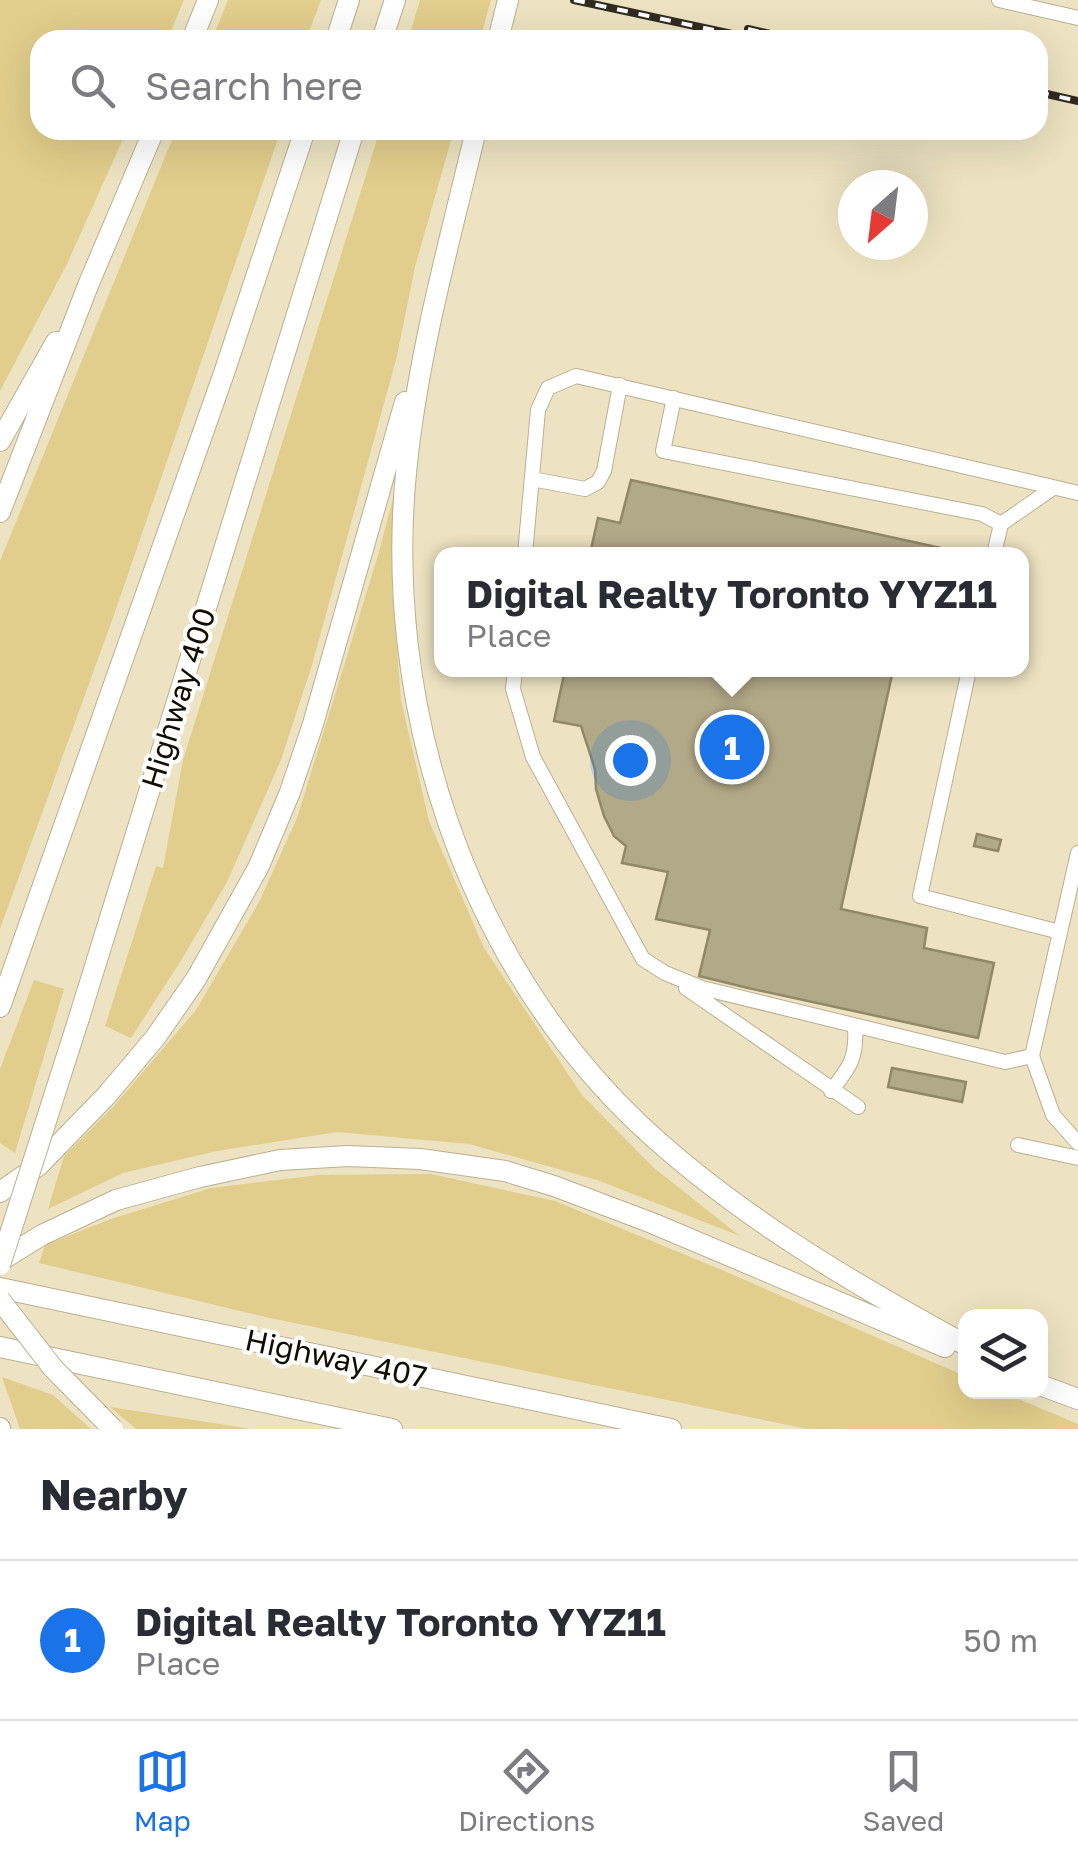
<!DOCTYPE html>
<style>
body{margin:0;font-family:"Golos Text",sans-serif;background:#f7f7f7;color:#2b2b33}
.controls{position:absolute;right:30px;bottom:30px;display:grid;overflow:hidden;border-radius:20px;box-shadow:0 10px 40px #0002}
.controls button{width:90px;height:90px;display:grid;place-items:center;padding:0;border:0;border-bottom:2px solid #e1e1e2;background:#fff;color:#2b2b33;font:50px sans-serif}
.compass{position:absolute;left:838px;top:170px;width:90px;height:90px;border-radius:50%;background:#fff;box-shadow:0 10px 40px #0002;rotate:208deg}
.you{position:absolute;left:630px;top:760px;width:35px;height:35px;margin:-25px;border:8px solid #fff;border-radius:50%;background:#1a73e8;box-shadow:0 0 0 15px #1a73e833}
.badge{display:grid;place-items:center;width:65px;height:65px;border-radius:50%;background:#1a73e8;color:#fff;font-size:32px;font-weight:700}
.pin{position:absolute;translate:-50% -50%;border:5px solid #fff;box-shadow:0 2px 10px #0006}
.popup{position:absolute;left:434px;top:547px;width:595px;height:130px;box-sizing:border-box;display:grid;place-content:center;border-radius:20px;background:#fff;filter:drop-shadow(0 2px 8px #0005);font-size:32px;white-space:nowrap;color:#7c7c81}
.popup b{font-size:38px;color:#2b2b33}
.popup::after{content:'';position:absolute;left:50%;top:100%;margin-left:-20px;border:20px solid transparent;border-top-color:#fff}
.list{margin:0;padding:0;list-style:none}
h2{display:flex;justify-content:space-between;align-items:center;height:130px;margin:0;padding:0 40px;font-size:42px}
h2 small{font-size:32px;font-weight:400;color:#7c7c81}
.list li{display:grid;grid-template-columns:65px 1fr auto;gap:30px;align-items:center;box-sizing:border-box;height:160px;padding:0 40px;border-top:2px solid #e1e1e2}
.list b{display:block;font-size:38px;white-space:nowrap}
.list p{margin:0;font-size:32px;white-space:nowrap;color:#7c7c81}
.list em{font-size:32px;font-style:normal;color:#7c7c81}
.icon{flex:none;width:55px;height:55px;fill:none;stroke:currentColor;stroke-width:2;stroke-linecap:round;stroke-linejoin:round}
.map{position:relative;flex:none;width:1078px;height:1429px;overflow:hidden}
.search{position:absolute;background:#fff;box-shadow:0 10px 40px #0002;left:30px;right:30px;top:30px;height:110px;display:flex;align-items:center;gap:25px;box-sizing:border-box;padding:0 35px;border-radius:30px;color:#7c7c81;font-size:38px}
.sheet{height:290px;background:#fff}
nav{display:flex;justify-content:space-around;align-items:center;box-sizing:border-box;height:140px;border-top:2px solid #e1e1e2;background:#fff;font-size:28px;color:#7c7c81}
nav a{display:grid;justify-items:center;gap:5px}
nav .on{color:#1a73e8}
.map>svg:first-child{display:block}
</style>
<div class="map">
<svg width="1078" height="1429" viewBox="0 0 1078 1429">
<rect width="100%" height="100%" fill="#ede3c2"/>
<path fill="#e1ce8c" d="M 0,0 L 184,0 L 167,40 L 40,40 L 40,130 L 127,130 L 67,264 L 0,391 Z
M 228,0 L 321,0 L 309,32 L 309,40 L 212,40 Z
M 420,0 L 491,0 L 480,40 L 408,40 Z
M 176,130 L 281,130 L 115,612 L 0,929 L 0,561 Z
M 380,130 L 454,130 L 415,267 L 397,356 L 312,665 L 281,760 L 227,882 L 182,959 L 131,1038 L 105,1026 L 156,866 L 163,868 L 183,760 Z
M 397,483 L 393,520 L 392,586 L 401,700 L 429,821 L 484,948 L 582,1095 L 654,1168 L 740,1236 L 597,1180 L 469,1144 L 337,1132 L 217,1151 L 123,1173 L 48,1209 L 64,1156 L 113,1107 L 196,1010 L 259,902 L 297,818 L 379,552 Z
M 34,980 L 64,989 L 15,1153 L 0,1143 L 0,1069 Z
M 431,1174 L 555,1201 L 729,1273 L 965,1376 L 966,1392 L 1002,1392 L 1078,1424 L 1078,1429 L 807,1429 L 270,1318 L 39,1263 L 45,1245 L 111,1219 L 211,1188 L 319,1175 Z
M 2,1377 L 53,1395 L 91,1429 L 20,1429 Z
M 110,1407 L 252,1429 L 136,1429 Z"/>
<path fill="#b2a988" stroke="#918868" stroke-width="2.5" d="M 631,480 L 950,550 L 950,554 L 590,554 L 598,518 L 620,523 Z
M 565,670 L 893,670 L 841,909 L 927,928 L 924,948 L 994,963 L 978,1038 L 748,988 L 699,976 L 710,930 L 656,919 L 668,872 L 622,863 L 626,846 L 614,836 L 604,816 L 596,789 L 595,769 L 581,726 L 554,721 Z
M 977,834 L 1001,840 L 998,851 L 974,846 Z
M 892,1068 L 966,1082 L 962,1102 L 888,1087 Z"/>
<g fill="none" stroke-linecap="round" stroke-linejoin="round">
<g stroke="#bab090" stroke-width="16">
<path id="minor" d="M 999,0 L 1078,18
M 674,398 L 663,451 L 982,514 L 1001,524 L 1053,488
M 532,479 L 585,489 L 598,482 L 604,471 L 620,385
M 525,554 L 538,410 L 548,388 L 576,376 L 1078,493
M 994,554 L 1001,524
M 515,670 L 513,689 L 533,757 L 643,959 L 665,973 L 702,988 L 1005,1062 L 1032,1056 L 1078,853
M 969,670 L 920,896 L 1060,932
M 686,988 L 858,1107
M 1032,1056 L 1053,1115 L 1078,1143
M 831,1091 C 850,1067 857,1058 855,1027
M 1018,1145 L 1078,1158"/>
</g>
<g stroke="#bab090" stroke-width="22">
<path id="highway" d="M 192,40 L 208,0
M 336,40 L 349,0
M 382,40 L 395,0
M 498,40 L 508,0
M 476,130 C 450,240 419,350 407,463 C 381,702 464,959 640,1125 C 735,1214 852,1283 966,1345
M 0,441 L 56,342
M 0,512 L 89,283 L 154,130
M 0,1007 L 224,373 L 305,130
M 79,1018 L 354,130
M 0,1192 L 38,1166 L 106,1096 L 155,1038 L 196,979 L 259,866 L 290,792 L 313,724 L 405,402
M 0,1261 L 42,1235 L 116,1200 L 200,1177 L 280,1160 L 348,1156 L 420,1159 L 505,1171 L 554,1186 L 652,1223 L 945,1347
M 0,1288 L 671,1429
M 0,1347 L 392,1429
M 1040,1385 L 1078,1399
M 0,1428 L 0,1429"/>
</g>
<use href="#minor" stroke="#fff" stroke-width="14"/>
<use href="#highway" stroke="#fff" stroke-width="20"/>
<g stroke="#302b1e" stroke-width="8">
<path id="rail" d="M 574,0 L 760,40
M 748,29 L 797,40
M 1038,92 L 1078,101"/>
</g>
<use href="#rail" stroke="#fff" stroke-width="4" stroke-dasharray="11" stroke-linecap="butt"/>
<g stroke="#bab090" stroke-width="22" stroke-linecap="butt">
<path id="highway-bridge" d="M 0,1265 L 79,1018
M 0,1300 L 53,1368 L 113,1429"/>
</g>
<use href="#highway-bridge" stroke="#fff" stroke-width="20"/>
</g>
<g text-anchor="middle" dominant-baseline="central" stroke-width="8" stroke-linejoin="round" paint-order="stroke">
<g font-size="30" fill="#110d03" stroke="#fff">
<text transform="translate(178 698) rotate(-73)">Highway 400</text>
<text transform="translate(336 1358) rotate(12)">Highway 407</text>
</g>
</g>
</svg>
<div class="controls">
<button><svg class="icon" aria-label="layers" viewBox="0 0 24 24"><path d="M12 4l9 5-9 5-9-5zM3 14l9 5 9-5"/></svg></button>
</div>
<svg class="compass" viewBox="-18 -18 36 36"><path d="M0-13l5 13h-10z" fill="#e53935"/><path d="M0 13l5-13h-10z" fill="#7c7c81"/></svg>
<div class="you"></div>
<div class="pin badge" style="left:732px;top:747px">1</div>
<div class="popup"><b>Digital Realty Toronto YYZ11</b>Place</div>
<div class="search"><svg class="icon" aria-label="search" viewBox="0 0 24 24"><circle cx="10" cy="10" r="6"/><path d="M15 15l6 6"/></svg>Search here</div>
</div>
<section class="sheet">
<h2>Nearby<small></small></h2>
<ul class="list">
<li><span class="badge">1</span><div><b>Digital Realty Toronto YYZ11</b><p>Place</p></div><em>50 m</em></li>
</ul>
</section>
<nav>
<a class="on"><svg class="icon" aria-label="map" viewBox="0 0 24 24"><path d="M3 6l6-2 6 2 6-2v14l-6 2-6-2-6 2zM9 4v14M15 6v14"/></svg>Map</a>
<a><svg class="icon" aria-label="directions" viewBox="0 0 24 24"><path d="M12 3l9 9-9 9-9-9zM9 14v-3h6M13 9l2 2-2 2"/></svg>Directions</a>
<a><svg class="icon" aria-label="saved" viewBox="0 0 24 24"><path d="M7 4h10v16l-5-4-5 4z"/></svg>Saved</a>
</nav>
